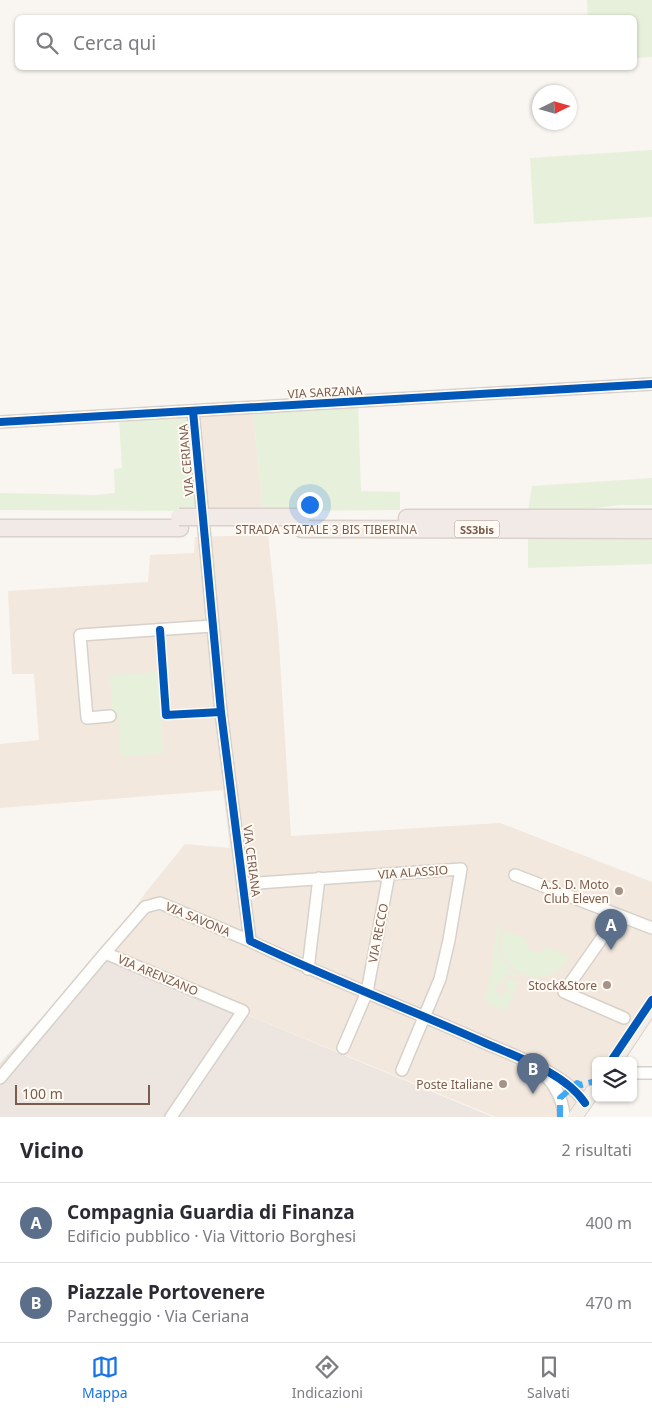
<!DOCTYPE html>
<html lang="it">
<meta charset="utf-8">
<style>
body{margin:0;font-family:"Noto Sans",sans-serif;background:#f7f7f7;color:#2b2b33}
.controls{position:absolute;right:15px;bottom:15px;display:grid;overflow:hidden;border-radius:8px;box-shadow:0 1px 4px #0004}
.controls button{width:45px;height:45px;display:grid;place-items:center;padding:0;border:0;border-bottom:1px solid #e1e1e2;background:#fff;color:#2b2b33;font:25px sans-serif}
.compass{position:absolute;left:532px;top:85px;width:45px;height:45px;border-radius:50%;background:#fff;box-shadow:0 1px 4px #0004;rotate:85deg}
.scale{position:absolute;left:15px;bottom:12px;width:135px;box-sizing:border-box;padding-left:5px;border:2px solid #7a5c4d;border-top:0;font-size:14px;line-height:18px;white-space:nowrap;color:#7a5c4d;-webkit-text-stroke:4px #fffaf3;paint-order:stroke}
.you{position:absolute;left:309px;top:504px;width:18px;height:18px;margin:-12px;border:4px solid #fff;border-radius:50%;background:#1a73e8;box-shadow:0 0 0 8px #1a73e833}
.badge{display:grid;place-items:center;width:32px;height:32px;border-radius:50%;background:#1a73e8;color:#fff;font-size:16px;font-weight:700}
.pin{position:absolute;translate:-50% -41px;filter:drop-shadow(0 1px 2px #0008)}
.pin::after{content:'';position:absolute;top:26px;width:18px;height:15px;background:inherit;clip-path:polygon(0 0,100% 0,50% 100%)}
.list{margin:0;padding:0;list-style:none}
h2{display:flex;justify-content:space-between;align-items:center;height:65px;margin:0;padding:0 20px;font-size:21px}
h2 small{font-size:16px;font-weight:400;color:#7c7c81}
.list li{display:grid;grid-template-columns:32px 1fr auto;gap:15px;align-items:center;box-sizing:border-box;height:80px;padding:0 20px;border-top:1px solid #e1e1e2}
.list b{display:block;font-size:19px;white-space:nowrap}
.list p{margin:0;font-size:16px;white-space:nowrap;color:#7c7c81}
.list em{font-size:16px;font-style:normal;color:#7c7c81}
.icon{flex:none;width:28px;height:28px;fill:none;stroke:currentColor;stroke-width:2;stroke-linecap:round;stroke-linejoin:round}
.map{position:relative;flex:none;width:652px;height:1117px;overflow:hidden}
.search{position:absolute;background:#fff;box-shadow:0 1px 4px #0004;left:15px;right:15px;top:15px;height:55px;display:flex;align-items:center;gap:12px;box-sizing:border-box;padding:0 18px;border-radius:8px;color:#7c7c81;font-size:19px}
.sheet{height:225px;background:#fff}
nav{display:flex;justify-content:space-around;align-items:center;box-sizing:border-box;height:70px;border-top:1px solid #e1e1e2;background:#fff;font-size:14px;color:#7c7c81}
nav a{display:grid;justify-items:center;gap:2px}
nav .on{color:#1a73e8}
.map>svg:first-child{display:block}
</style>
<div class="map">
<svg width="652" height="1117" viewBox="0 0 652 1117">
<rect width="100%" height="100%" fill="#f9f5f0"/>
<path fill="#f2e8de" d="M 253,410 L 263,511 L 203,511 L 192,414 Z
M 268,535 L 278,628 L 291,836 L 500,823 L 652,882 L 652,994 L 607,1061 L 596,1061 L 596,1077 L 568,1117 L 496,1117 L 100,954 L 127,920 L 146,892 L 185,844 L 230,848 L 223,790 L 0,808 L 0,744 L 39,740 L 34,674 L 12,674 L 8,591 L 148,582 L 150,555 L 194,553 L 195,537 Z"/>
<path fill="#ede5e0" d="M 100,954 L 252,1017 L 493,1117 L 0,1117 L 0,1063 Z"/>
<path fill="#e7f0db" d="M 587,0 L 652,0 L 652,57 L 635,58 L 634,18 L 588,17 Z
M 652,150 L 652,217 L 534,224 L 530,158 Z
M 358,404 L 361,491 L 400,492 L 400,510 L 263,511 L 253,410 Z
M 187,415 L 197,492 L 198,511 L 0,510 L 0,493 L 96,495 L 115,493 L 114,469 L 122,468 L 119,419 Z
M 652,478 L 652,505 L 620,505 L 589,509 L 528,511 L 532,486 Z
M 528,535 L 629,535 L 652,540 L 652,564 L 528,568 Z
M 158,672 L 163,753 L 121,757 L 118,713 L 112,713 L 110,675 Z
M 497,923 L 500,924 C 497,945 498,963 518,975 L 517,978 L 506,973 L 504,980 L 496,987 L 496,992 L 499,995 L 503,995 L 507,990 L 505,984 L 508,978 L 518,983 L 507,1011 L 485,1002 L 492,969 Z
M 504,930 L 526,938 C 527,952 537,958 547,947 L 570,957 C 544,998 488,969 504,930 Z"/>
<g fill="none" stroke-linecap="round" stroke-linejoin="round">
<g stroke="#d7d1cb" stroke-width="14">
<path id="minor" d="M 193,411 L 221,712 L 250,941 C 327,978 407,1008 485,1043 C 517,1057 565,1073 585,1103
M 0,422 L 652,384
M 110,716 L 87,718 L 80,635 L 212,626
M 515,875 L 652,928
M 244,884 L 461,869 L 449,940 L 440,979 L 402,1070
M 618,915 L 564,992 L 624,1018
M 105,953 L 145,907 L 160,903 L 250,941
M 308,969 L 319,878
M 343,1048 L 367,992 L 389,874
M 633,1073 L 652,1073
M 544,1074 C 556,1086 563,1100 564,1117
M 0,1078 L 105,953 L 243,1011 L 171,1117"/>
</g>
<g stroke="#dad1cc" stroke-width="16">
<path id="major" d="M 615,1061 L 652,1005
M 575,1117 L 596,1087"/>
</g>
<g stroke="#dad1cc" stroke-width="19">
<path id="highway" d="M 407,518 L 652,518
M 0,528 L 180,528
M 302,529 L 652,530"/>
</g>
<use href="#minor" stroke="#fefefd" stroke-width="11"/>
<use href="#major" stroke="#f3eee8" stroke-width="14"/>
<use href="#highway" stroke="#f2eae7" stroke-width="16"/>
<g stroke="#dad1cc" stroke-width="19" stroke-linecap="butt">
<path id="highway-bridge" d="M 179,517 L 302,517"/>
</g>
<use href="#highway-bridge" stroke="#f2eae7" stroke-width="16"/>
<path stroke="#3fa9f5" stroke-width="6" stroke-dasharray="12 6" stroke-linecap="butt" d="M 560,1117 L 560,1098 L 577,1083 L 581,1085 L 596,1081"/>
<g stroke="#fffaf3" stroke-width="11">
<path id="cycleway" d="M 193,411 L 221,712 L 250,941 C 327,978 407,1008 485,1043 C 517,1057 565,1073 585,1103
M 0,422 L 652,384
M 160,630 L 166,715 L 221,712
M 611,1061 L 652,1000"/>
</g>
<use href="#cycleway" stroke="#0057b8" stroke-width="8"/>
</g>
<g fill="#a69286" stroke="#fffaf3" stroke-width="2">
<circle cx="619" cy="891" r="5"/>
<circle cx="607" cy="985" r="5"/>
<circle cx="503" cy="1084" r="5"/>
</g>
<g text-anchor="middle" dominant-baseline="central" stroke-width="4" stroke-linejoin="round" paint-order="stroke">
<rect fill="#fffaf3" stroke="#a28b7f" stroke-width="1" x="454.5" y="520.5" width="45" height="17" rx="4"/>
<g font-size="11" font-weight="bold" fill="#7a5c4d">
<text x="477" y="529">SS3bis</text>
</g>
<g font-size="12" fill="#7a5c4d" stroke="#fffaf3">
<text transform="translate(325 392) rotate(-3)">VIA SARZANA</text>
<text transform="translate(186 460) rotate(-95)">VIA CERIANA</text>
<text x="326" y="529">STRADA STATALE 3 BIS TIBERINA</text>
<text transform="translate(252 861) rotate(83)">VIA CERIANA</text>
<text transform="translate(413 872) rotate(-4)">VIA ALASSIO</text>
<text transform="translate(198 919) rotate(23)">VIA SAVONA</text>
<text transform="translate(378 933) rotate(-79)">VIA RECCO</text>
<text transform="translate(158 975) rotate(23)">VIA ARENZANO</text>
</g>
<g font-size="12" fill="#7a5c4d" stroke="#fffaf3" text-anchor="end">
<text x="609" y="884">A.S. D. Moto<tspan x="609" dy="14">Club Eleven</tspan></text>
<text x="597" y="985">Stock&amp;Store</text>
<text x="493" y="1084">Poste Italiane</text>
</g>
</g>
</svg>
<div class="controls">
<button><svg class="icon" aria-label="layers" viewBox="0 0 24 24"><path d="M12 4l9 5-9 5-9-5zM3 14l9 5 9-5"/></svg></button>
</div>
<svg class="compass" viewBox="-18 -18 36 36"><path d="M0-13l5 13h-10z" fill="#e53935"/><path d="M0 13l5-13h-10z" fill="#7c7c81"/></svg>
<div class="scale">100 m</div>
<div class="you"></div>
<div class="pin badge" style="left:611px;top:950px;background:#5c6f8a">A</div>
<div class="pin badge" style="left:533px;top:1094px;background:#5c6f8a">B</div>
<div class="search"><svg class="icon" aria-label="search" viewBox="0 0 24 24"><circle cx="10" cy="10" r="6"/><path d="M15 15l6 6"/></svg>Cerca qui</div>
</div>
<section class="sheet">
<h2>Vicino<small>2 risultati</small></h2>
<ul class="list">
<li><span class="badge" style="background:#5c6f8a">A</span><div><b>Compagnia Guardia di Finanza</b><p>Edificio pubblico · Via Vittorio Borghesi</p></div><em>400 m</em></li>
<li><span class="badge" style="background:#5c6f8a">B</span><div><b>Piazzale Portovenere</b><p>Parcheggio · Via Ceriana</p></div><em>470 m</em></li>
</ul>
</section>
<nav>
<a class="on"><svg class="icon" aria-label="map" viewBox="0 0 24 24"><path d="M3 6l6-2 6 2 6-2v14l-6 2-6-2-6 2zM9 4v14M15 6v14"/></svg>Mappa</a>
<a><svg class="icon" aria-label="directions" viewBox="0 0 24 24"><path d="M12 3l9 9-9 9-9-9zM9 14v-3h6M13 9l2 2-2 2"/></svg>Indicazioni</a>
<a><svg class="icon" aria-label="saved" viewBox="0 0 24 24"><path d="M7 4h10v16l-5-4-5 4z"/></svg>Salvati</a>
</nav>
